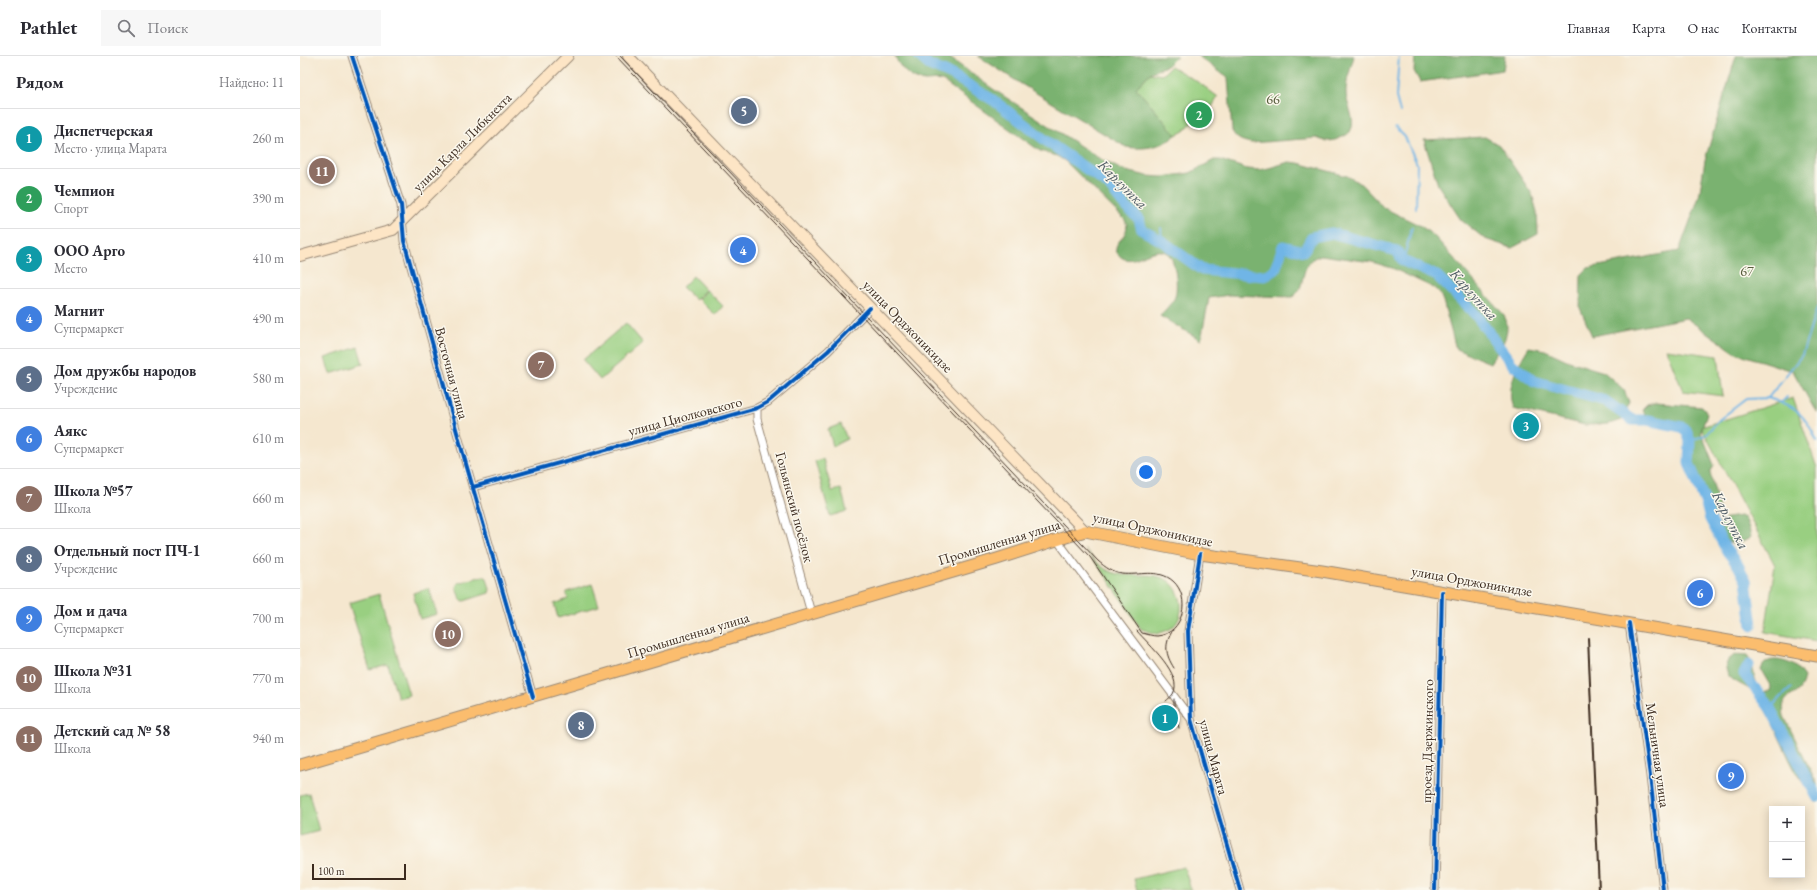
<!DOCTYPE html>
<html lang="ru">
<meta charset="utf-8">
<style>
body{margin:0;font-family:"EB Garamond",serif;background:#f7f7f7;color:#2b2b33}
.controls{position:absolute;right:12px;bottom:12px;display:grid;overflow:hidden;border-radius:0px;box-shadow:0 2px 10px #0003}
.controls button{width:36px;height:36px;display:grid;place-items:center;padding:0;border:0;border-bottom:1px solid #e1e1e2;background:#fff;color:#2b2b33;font:20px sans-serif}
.scale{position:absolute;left:12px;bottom:10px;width:94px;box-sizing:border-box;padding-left:4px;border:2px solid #3b2a1e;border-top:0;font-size:11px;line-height:14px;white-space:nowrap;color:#3b2a1e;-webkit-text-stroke:3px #fbf7ec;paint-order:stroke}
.you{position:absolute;left:846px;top:416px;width:14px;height:14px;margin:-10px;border:3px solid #fff;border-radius:50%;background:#1a73e8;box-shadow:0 0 0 6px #1a73e833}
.badge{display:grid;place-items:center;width:26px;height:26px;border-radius:50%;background:#b5179e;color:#fff;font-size:13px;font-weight:700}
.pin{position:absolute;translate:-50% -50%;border:2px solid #fff;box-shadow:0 1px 4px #0006}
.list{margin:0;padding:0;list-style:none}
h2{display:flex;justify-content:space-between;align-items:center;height:52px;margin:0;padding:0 16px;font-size:17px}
h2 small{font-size:13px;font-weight:400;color:#7c7c81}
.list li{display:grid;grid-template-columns:26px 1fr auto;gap:12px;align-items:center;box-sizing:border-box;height:60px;padding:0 16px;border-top:1px solid #e1e1e2}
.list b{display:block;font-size:15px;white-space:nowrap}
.list p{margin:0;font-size:13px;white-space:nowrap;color:#7c7c81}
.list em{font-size:13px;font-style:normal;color:#7c7c81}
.icon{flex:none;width:22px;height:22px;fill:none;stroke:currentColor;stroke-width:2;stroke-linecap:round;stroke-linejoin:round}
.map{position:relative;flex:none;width:1517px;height:834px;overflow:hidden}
header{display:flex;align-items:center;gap:24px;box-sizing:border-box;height:56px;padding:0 20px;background:#fff;border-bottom:1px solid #e1e1e2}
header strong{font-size:19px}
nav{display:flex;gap:22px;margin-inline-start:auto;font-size:14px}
.search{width:280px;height:36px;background:#f7f7f7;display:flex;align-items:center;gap:10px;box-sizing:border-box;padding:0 14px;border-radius:0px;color:#7c7c81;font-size:15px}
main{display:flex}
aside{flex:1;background:#fff}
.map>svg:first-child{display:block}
</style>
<header>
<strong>Pathlet</strong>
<div class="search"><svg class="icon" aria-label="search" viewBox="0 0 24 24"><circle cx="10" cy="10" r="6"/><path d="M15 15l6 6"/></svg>Поиск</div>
<nav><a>Главная</a><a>Карта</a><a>О нас</a><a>Контакты</a></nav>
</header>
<main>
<aside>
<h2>Рядом<small>Найдено: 11</small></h2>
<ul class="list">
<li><span class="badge" style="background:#0f9aa8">1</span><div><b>Диспетчерская</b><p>Место · улица Марата</p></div><em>260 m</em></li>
<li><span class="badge" style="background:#2e9e5b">2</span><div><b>Чемпион</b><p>Спорт</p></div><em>390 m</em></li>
<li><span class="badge" style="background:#0f9aa8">3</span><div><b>ООО Арго</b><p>Место</p></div><em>410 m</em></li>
<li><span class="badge" style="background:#3f7fe0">4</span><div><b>Магнит</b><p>Супермаркет</p></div><em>490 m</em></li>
<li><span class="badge" style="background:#5c6f8a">5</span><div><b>Дом дружбы народов</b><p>Учреждение</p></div><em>580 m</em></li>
<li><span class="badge" style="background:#3f7fe0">6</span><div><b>Аякс</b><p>Супермаркет</p></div><em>610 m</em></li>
<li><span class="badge" style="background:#8d6e63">7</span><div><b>Школа №57</b><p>Школа</p></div><em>660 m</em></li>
<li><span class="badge" style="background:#5c6f8a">8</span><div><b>Отдельный пост ПЧ-1</b><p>Учреждение</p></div><em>660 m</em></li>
<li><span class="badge" style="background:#3f7fe0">9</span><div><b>Дом и дача</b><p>Супермаркет</p></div><em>700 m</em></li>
<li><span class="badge" style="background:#8d6e63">10</span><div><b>Школа №31</b><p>Школа</p></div><em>770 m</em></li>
<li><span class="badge" style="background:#8d6e63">11</span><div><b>Детский сад № 58</b><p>Школа</p></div><em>940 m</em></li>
</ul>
</aside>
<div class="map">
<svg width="1517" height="834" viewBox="0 0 1517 834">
<rect width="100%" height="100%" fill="#fbf7ec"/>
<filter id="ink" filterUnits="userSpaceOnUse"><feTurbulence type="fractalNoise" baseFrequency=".025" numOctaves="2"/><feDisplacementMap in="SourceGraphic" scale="8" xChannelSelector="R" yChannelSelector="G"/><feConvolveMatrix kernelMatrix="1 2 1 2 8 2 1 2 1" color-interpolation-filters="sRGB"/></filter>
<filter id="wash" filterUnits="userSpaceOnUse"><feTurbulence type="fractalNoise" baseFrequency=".012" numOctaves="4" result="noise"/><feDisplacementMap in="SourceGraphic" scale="16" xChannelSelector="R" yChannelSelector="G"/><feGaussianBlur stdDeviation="0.9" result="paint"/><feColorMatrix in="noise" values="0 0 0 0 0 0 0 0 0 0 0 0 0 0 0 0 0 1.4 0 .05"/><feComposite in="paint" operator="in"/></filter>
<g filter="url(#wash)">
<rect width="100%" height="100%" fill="#f5e7cf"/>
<path fill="#99cf81" stroke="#6a7c50" d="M 871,10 L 901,28 L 918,41 L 902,67 L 894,64 L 884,75 L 876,79 L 836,32 L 850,17 L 862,19 Z
M 393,220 L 406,234 L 396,244 L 382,231 Z
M 407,234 L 423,250 L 415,259 L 399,243 Z
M 326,267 L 343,287 L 300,324 L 283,304 Z
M 58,291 L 63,308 L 30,318 L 25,302 Z
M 1366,293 L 1418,300 L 1423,340 L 1383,335 Z
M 1493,342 L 1517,412 L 1517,585 L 1465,576 L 1475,509 L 1401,371 Z
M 541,368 L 547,383 L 533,390 L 528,373 Z
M 523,403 L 532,435 L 541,433 L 547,455 L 530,460 L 515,405 Z
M 784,492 C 791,500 799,510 809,515 C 829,524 844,515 863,522 C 881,529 888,557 873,571 C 868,575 862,576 857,578 L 841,573 L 804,517 Z
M 183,520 L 187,522 L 190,533 L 189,537 L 164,545 L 160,543 L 156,531 L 158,527 Z
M 292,528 L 299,550 L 258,562 L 254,548 L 268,543 L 266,536 Z
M 129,532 L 137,558 L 120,563 L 113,537 Z
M 79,538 L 109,639 L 98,642 L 88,609 L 70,614 L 49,547 Z
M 9,737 L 19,775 L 0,780 L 0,739 Z
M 884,811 L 891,834 L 837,834 L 834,823 Z"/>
<path fill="#7ab26f" stroke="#5a6e46" d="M 595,0 L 647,0 L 693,33 L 797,101 L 822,114 L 847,120 L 863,121 L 890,117 L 914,104 L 920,104 L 947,113 L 959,114 L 969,112 L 989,106 L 998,107 L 1047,120 L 1060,127 L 1084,152 L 1121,170 L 1135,181 L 1204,259 C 1213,279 1200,291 1190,307 L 1156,293 L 1143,245 L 1140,238 L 1134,232 L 1092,212 L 1072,206 L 1021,199 C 996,206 1009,232 992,241 L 929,239 L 909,242 L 901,284 L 860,260 C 864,255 870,249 874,243 C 879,235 876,202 867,197 C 852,187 831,215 818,198 C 809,186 833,181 825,164 L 765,105 L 757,100 L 740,95 L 644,26 C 637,23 633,25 625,25 C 611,24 600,13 595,0 Z
M 678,0 L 877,0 L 868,9 L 850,17 L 836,32 L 876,79 C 861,91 845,94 826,91 L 718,26 Z
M 898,0 L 1054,0 C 1051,12 1046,24 1046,36 C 1046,52 1064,74 1040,82 C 1031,86 1025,86 1017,82 L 951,87 C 942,85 937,84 932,75 L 928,22 Z
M 1115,0 L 1205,0 L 1203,14 L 1120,26 L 1114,15 Z
M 1436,0 L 1517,0 L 1517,358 L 1493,315 L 1436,297 L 1386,262 L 1292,280 L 1280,252 L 1281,219 L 1288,212 L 1379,195 L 1399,141 L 1405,104 Z
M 1185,81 L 1199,89 L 1232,138 L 1237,156 L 1238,178 L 1212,192 L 1185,183 L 1161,164 L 1138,129 L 1124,84 Z
M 1229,291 L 1245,294 L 1269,305 L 1304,316 L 1324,334 L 1329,347 L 1321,364 L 1309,368 L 1285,369 L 1213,352 C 1205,332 1218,308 1229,291 Z
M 1356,347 L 1402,351 L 1407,357 L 1401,376 L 1414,409 L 1410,417 L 1419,451 L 1415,462 L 1411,458 L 1393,406 L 1391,379 L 1384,368 L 1345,359 L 1342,354 L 1347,349 Z
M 1440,460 L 1445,462 L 1449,472 L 1451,481 C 1435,493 1420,487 1420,467 L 1427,462 Z
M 1435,599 L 1447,600 C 1456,611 1452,626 1462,636 L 1470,635 L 1471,631 L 1461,614 C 1465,600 1482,603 1493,609 C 1498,612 1501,617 1504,621 C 1500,647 1479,633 1484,660 L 1517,728 L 1517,747 C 1510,736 1502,725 1495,714 C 1481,688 1472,659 1453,636 C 1446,629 1430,626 1427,616 C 1424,608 1428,603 1435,599 Z"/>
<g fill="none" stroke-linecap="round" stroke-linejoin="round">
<path stroke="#70b5e6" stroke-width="2" d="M 1099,0 L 1096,41 L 1100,56
M 1095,71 L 1105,81 L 1117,108 L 1116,153
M 861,172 L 862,185
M 1103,205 L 1112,171
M 1468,342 C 1496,351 1505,358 1517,385
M 1482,346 L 1487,341
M 1390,385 L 1405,379 L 1420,363 L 1446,343 L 1468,342 L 1502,299 L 1517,252
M 1470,652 L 1491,632"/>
<path stroke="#70b5e6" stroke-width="11" d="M 619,0 L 629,9 L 652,19 L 693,44 L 749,87 L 795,119 L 809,130 L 825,150 L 839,163 L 842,174 L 862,185 L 902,214 L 964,220 L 975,214 L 983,190 L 1004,195 L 1012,181 L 1032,177 L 1097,195 L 1103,205 L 1137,220 L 1175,258 L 1212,308 L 1234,325 L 1305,345 L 1332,364 L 1348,364 L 1382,371 L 1387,376 L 1390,385 L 1389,407 L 1406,448 L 1410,463 L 1427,495 L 1438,509 L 1446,525 L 1452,570
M 1449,609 L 1444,618 L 1470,652 L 1517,741"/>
</g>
</g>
<g filter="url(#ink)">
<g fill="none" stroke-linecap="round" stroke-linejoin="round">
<g stroke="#988876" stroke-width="9">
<path id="minor" d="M 52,0 L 101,149 L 104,185 L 158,380 L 233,641
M 457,352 L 457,363 L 511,557
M 173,431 L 457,352 L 468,346 L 528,295 L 570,252
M 757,484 L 891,663
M 900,498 L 888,575 L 891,663 L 940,834
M 1329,567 L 1350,720 L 1363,834
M 1135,834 L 1142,536"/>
</g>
<g stroke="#988876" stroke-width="12">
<path id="secondary" d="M 328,0 L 785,475
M 0,200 L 93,174 L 268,0"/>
</g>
<g stroke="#988876" stroke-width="13">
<path id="primary" d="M 0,709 L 697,503 L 785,475 L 900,498 L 1022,515 L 1517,600"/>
</g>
<use href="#minor" stroke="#fff" stroke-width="7"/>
<use href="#secondary" stroke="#fde5c5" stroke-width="10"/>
<use href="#primary" stroke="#fbbd6e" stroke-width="11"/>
<path stroke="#3b2a1e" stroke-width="1" d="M 316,0 L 790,501 L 842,577 C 847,578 852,580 857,580 C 884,578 891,541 873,525 C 858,512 839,520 822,518 C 813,517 805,511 798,505 L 320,0
M 873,574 C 864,588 865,598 874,612
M 837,575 C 848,588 884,619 873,638 C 871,641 868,643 866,645
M 874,643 L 874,652 L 879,672"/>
<path stroke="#3b2a1e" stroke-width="2" d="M 1288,582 L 1299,834"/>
<g stroke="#fbf7ec" stroke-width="6">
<path id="cycleway" d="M 52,0 L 101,149 L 104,185 L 158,380 L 233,641
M 173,431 L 457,352 L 468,346 L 528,295 L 570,252
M 900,498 L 888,575 L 891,663 L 940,834
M 1329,567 L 1350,720 L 1363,834
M 1135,834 L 1142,536"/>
</g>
<use href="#cycleway" stroke="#0057b8" stroke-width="4"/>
</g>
</g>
<g text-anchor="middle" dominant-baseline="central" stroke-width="3" stroke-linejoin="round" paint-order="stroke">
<g font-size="14" fill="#575c3c" stroke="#fbf7ec">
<text x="973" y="43">66</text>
<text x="1447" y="215">67</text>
</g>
<g font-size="14" fill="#3b2a1e" stroke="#fbf7ec">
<text transform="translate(162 86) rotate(-45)">улица Карла Либкнехта</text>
<text transform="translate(608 270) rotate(46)">улица Орджоникидзе</text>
<text transform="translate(152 317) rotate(75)">Восточная улица</text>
<text transform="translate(385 360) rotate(-15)">улица Циолковского</text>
<text transform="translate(495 451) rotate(75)">Гольянский посёлок</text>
<text transform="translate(853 473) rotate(12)">улица Орджоникидзе</text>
<text transform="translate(699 486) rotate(-17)">Промышленная улица</text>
<text transform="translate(1172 525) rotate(10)">улица Орджоникидзе</text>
<text transform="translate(388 579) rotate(-17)">Промышленная улица</text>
<text transform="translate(1127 685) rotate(-89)">проезд Дзержинского</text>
<text transform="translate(1358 699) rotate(82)">Мельничная улица</text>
<text transform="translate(914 701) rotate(75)">улица Марата</text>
</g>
<g font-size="15" font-style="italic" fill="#4e5b64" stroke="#fbf7ec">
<text transform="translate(823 128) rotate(45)">Карлутка</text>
<text transform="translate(1174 238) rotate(48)">Карлутка</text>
<text transform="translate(1431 464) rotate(63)">Карлутка</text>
</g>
</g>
</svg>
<div class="controls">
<button>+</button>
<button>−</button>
</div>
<div class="scale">100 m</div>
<div class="you"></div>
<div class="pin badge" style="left:865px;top:662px;background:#0f9aa8">1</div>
<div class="pin badge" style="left:899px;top:59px;background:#2e9e5b">2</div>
<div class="pin badge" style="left:1226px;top:370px;background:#0f9aa8">3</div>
<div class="pin badge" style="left:443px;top:194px;background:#3f7fe0">4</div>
<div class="pin badge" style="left:444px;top:55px;background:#5c6f8a">5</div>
<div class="pin badge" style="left:1400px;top:537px;background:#3f7fe0">6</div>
<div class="pin badge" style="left:241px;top:309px;background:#8d6e63">7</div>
<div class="pin badge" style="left:281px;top:669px;background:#5c6f8a">8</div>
<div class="pin badge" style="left:1431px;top:720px;background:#3f7fe0">9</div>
<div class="pin badge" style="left:148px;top:578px;background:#8d6e63">10</div>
<div class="pin badge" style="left:22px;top:115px;background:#8d6e63">11</div>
</div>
</main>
